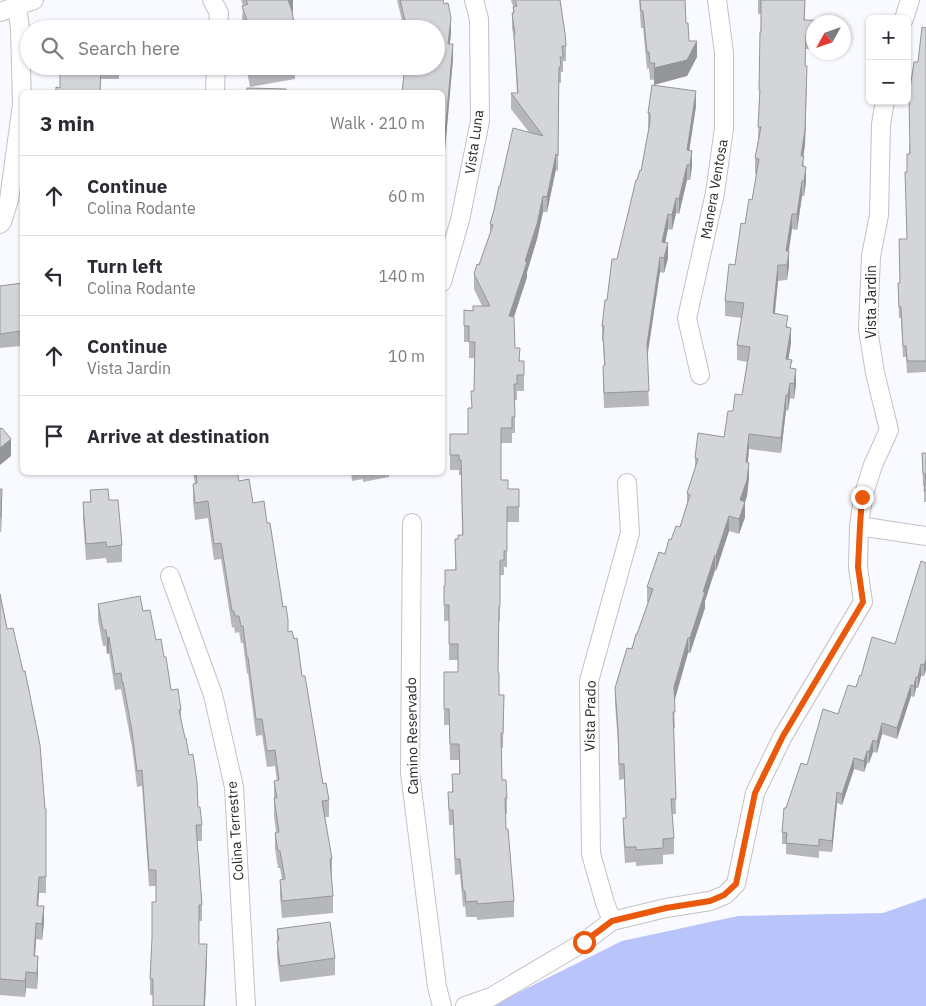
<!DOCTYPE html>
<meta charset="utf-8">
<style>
body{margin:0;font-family:"IBM Plex Sans",sans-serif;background:#f2f2f3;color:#2b2b33}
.controls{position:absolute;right:15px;top:15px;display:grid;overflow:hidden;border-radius:8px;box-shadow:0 1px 4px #0004}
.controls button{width:45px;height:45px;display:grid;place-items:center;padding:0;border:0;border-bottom:1px solid #e1e1e2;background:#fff;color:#2b2b33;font:25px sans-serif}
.compass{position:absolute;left:806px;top:15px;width:45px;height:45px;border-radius:50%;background:#fff;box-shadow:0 1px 4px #0004;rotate:230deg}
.stop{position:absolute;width:15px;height:15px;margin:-11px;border:4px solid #ea580c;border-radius:50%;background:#fff}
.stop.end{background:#ea580c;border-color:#fff;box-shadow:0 1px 5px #0008}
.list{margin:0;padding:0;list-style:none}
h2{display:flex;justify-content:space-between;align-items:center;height:65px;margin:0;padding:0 20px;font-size:21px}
h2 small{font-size:16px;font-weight:400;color:#7c7c81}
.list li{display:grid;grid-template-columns:32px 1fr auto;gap:15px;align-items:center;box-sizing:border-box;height:80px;padding:0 20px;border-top:1px solid #e1e1e2}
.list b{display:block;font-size:19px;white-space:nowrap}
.list p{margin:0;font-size:16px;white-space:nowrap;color:#7c7c81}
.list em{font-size:16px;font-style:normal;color:#7c7c81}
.icon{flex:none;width:28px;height:28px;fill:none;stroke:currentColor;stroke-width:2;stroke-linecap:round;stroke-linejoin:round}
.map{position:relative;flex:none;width:926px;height:1006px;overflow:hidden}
.search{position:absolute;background:#fff;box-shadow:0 1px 4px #0004;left:20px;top:20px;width:425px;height:55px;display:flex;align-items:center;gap:12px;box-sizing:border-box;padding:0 18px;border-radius:28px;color:#7c7c81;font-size:19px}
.panel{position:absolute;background:#fff;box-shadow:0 1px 4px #0004;left:20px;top:90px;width:425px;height:385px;border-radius:8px}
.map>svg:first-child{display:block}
</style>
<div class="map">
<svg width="926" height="1006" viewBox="0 0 926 1006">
<rect width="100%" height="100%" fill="#f9faff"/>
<path fill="#b9c4fa" d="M 926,898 L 926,1006 L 491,1006 L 622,941 L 738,916 L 883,913 Z"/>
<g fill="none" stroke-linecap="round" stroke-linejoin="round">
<g stroke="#c1c2c6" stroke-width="20">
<path id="minor" d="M 212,0 L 219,13 L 218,29
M 0,12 L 34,0
M 904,19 L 910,0
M 215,92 L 216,66
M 0,224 L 2,222 L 9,200 L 22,104 L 20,28 L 16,0
M 442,282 L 460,220 L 480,121 L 479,19 L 474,0
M 700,375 L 687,318 L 715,193 L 724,128 L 724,53 L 717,0
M 412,523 L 410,773 L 437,987 L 442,1006
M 859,526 L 926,536
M 170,576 L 213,695 L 234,787 L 246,1006
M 612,921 L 605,903 L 591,854 L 589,681 L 630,533 L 627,483
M 465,1006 L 491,997 L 584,942 L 612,921 L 666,908 L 710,901 L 725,895 L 736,884 L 755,793 L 783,736 L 863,602 L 858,567 L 859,526 L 863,497 L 873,465 L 889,430 L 875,373 L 868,329 L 871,256 L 879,215 L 881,124 L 885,101"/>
</g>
<use href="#minor" stroke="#fff" stroke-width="18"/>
</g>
<path fill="#b6b7bb" d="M 241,0 L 293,0 L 293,12 L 292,13 L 295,29 L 245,29 L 242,21 L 243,5 Z
M 397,0 L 443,0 L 451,33 L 450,44 L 453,59 L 445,149 L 436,29 L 404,29 Z
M 511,0 L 560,0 L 566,46 L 566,61 L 563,61 L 563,72 L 561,72 L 561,83 L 559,83 L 558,172 L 556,169 L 547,212 L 543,212 L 537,239 L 527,272 L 527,277 L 514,317 L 515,348 L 520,361 L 524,361 L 524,391 L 517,391 L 517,400 L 515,400 L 515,433 L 512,433 L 512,443 L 501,443 L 501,480 L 508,489 L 519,489 L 519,522 L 507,522 L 507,567 L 504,567 L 504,575 L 501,575 L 500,576 L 500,621 L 499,621 L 498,672 L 499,695 L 504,695 L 503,748 L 501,748 L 502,780 L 507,798 L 507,814 L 505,814 L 506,829 L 514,901 L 514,917 L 477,920 L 477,917 L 466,917 L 465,906 L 463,907 L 460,874 L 455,875 L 453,825 L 449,825 L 448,792 L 452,792 L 452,774 L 459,774 L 459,760 L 450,760 L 449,725 L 444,725 L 444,672 L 458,672 L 458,660 L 449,660 L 449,621 L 444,621 L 444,586 L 445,586 L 455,570 L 458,539 L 462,535 L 461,475 L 459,475 L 459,470 L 450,470 L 450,434 L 468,434 L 474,391 L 475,358 L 469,358 L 469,342 L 464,342 L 464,310 L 473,311 L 482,306 L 474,289 L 474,274 L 479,265 L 490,234 L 490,224 L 494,210 L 500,186 L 529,132 L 511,109 L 511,93 L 517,93 L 514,40 L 512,28 L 512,13 L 513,13 L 513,6 Z
M 639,0 L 685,0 L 686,23 L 689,41 L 697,57 L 687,76 L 650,80 L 649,68 L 647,69 L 643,28 L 641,28 Z
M 758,0 L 805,0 L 805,20 L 814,22 L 814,49 L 806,49 L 805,66 L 806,113 L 805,145 L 803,156 L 804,167 L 806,182 L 804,196 L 802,196 L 797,230 L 792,229 L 789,251 L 789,266 L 787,280 L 778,281 L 775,314 L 788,327 L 791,343 L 788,359 L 796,384 L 794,399 L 790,398 L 788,411 L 786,410 L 781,453 L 749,449 L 748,462 L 749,478 L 747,496 L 745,502 L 745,517 L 739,534 L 729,531 L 716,571 L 715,570 L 705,601 L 705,608 L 690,653 L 688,653 L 674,700 L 675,728 L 674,728 L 676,814 L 672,814 L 674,838 L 674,854 L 663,855 L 663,864 L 636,866 L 636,862 L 625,863 L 623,833 L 623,818 L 626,818 L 624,779 L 619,780 L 618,744 L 615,703 L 615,688 L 637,634 L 648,603 L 647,602 L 647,587 L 671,540 L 680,527 L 687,504 L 687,493 L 695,470 L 695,458 L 724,437 L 733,411 L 742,395 L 747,362 L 737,360 L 737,345 L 742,318 L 725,316 L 725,301 L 735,265 L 745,224 L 752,200 L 757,174 L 755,174 L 755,158 L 758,141 L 761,14 L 758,14 Z
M 926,28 L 926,372 L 907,373 L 906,357 L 903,357 L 901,318 L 899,318 L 898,283 L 900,283 L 907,239 L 907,172 L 918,62 Z
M 68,66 L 119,66 L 119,79 L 101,79 L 60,88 L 68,70 Z
M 246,66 L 295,66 L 295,79 L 250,87 Z
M 696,106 L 689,151 L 692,166 L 690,180 L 687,180 L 679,214 L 676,213 L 672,230 L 668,229 L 665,243 L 668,258 L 664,273 L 660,272 L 647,355 L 649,406 L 604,408 L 603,381 L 603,366 L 604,365 L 603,341 L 602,341 L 602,326 L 607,300 L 617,259 L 637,180 L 641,171 L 649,128 L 648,128 L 648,113 Z
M 22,283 L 22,343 L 21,343 L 21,346 L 0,348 L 0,286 Z
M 922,453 L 926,453 L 926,502 L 924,502 L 924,486 L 923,486 Z
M 193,472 L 237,472 L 239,481 L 253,503 L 267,523 L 288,632 L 294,639 L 302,676 L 323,784 L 329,800 L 329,817 L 325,817 L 332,859 L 332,876 L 331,876 L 333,896 L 333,913 L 282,918 L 280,896 L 280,880 L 282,879 L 280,868 L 278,868 L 275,849 L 275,833 L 276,832 L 274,815 L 274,781 L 277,781 L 275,766 L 267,767 L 262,735 L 256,736 L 248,673 L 247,674 L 243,643 L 241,643 L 239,632 L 235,633 L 234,627 L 232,628 L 221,559 L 214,560 L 208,518 L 195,520 L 193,501 L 193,484 L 195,484 Z
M 351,472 L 389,472 L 389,477 L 363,482 L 363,479 L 352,481 Z
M 0,489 L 2,505 L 1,532 L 0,532 Z
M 90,490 L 109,500 L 122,545 L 122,562 L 107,563 L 106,558 L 86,560 L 83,519 L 83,502 L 90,502 Z
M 926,563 L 924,676 L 921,676 L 918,688 L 916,688 L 914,697 L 911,696 L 897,739 L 882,734 L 877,753 L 873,752 L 869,763 L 867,763 L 864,772 L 854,769 L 842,805 L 837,803 L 832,852 L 819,851 L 819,858 L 786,854 L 786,844 L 782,844 L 782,832 L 786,808 L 807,765 L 838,714 L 856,687 L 861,676 L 895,644 Z
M 0,594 L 45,809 L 46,809 L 46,893 L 39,893 L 38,906 L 44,922 L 42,940 L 36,939 L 35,956 L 38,972 L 37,989 L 26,988 L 25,997 L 0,995 Z
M 98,604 L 143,611 L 156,640 L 164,657 L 171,690 L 181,710 L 181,721 L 202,825 L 202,841 L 197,841 L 202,905 L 202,921 L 199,921 L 199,944 L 207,961 L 153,995 L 150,995 L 150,979 L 156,902 L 156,886 L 149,886 L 142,786 L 137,787 L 132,747 L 121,689 L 115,690 L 109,653 L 107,654 L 106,646 L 103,646 L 98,620 Z
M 277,929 L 335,958 L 335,975 L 280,982 L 277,957 Z"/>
<path fill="#949598" d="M 287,0 L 293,0 L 293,12 L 287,14 Z
M 451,18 L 451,33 L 448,59 L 448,44 Z
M 697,41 L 697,57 L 687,76 L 654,85 L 654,68 Z
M 453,44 L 453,59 L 445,149 L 442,159 L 442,144 Z
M 807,66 L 806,113 L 805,145 L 801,171 L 801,156 Z
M 696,91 L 696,106 L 687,165 L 687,150 Z
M 692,151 L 692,166 L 690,180 L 690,165 Z
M 556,154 L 556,169 L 547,212 L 547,197 Z
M 687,165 L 687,180 L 679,214 L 679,199 Z
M 806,167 L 806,182 L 804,196 L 804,181 Z
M 802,181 L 802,196 L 797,230 L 797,214 Z
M 543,196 L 543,212 L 537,239 L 527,272 L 527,277 L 509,332 L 509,316 Z
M 676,198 L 676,213 L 672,230 L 672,215 Z
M 668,214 L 668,229 L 662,257 L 662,242 Z
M 792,214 L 792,229 L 786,266 L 786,251 Z
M 668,243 L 668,258 L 664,273 L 664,258 Z
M 789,251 L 789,266 L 787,280 L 787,265 Z
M 660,257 L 660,272 L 647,359 L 647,344 Z
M 778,265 L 778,281 L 773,328 L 773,313 Z
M 791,328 L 791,343 L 786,374 L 786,359 Z
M 796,369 L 796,384 L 794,399 L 794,384 Z
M 790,383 L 790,398 L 788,411 L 788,395 Z
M 786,395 L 786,410 L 781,453 L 781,438 Z
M 749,434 L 749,449 L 746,477 L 746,462 Z
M 11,439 L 11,456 L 0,465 L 0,448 Z
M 749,463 L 749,478 L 747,496 L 740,516 L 740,500 Z
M 2,489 L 2,505 L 1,532 L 1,516 Z
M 745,502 L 745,517 L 739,534 L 739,519 Z
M 729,516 L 729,531 L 716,571 L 716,556 Z
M 715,555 L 715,570 L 705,601 L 705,608 L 690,653 L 690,638 L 703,592 Z
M 109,637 L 109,653 L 107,654 L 107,638 Z
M 688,638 L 688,653 L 674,703 L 674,687 Z
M 926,659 L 926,670 L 924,676 L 924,665 Z
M 921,664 L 921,676 L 918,688 L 918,677 Z
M 916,677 L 916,688 L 914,697 L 914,686 Z
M 911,685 L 911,696 L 897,739 L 897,728 Z
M 882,723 L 882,734 L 877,753 L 877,742 Z
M 873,740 L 873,752 L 869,763 L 869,752 Z
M 867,751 L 867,763 L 864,772 L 864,761 Z
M 854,758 L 854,769 L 842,805 L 842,794 Z
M 837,792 L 837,803 L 832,852 L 832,841 Z
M 39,877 L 39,893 L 37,922 L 37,906 Z
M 44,906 L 44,922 L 42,940 L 42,924 Z
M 36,923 L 36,939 L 34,971 L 34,956 Z
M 207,944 L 207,961 L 205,1006 L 204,1006 Z
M 38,956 L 38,972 L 37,989 L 37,973 Z
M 26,972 L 26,988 L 25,997 L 25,981 Z"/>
<path fill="#d4d5d9" stroke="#949598" d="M 246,0 L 288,0 L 292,11 L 295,29 L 250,29 L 242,6 L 248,4 Z
M 400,0 L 443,0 L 444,4 L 448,3 L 451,18 L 448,44 L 453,44 L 445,134 L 442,144 L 442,92 L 402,92 L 405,66 L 436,66 L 436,29 L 407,29 Z
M 515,0 L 560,0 L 565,33 L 566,46 L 562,46 L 563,57 L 560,57 L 561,67 L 559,67 L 558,156 L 556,154 L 547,197 L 543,196 L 537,224 L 525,261 L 527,262 L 509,316 L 514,317 L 515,348 L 520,348 L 519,361 L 524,361 L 524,375 L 517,375 L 517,384 L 514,384 L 515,417 L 512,417 L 512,428 L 501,428 L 501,480 L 508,480 L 508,489 L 519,489 L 519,507 L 507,507 L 507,551 L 504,551 L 504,560 L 501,560 L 500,561 L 500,606 L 499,606 L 498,672 L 499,673 L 499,695 L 504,695 L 503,733 L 501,733 L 502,780 L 506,780 L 507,798 L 505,798 L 506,829 L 508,829 L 514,901 L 477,904 L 477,901 L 466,902 L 465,891 L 463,891 L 460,859 L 455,859 L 453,810 L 449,810 L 448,792 L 453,792 L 452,774 L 460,774 L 459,744 L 450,744 L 449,709 L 444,709 L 444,672 L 458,672 L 458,644 L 449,644 L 449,605 L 444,605 L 444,586 L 445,586 L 445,570 L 456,570 L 455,539 L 458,539 L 458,535 L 463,535 L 461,460 L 459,460 L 459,455 L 450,455 L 450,434 L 468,434 L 468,408 L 472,408 L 471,391 L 474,391 L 475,342 L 469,342 L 469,326 L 464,326 L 464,310 L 473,311 L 473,306 L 490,306 L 474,274 L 477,264 L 479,265 L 493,225 L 490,224 L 494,210 L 499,186 L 500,186 L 513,128 L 543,136 L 511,93 L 518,93 L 514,34 L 515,34 L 512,13 L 514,13 L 513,7 L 517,6 Z
M 640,0 L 685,0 L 686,23 L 688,23 L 689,41 L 697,41 L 687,60 L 654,68 L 655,63 L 650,63 L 649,52 L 647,52 L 643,11 L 641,11 Z
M 761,0 L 805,0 L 804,20 L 837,21 L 837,22 L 814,22 L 814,34 L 806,34 L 805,66 L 807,66 L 806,97 L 805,130 L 801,156 L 804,156 L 802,166 L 806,167 L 804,181 L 802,181 L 797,214 L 792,214 L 786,251 L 789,251 L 787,265 L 778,265 L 773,313 L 788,316 L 786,327 L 791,328 L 786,359 L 792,360 L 790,368 L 796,369 L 794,384 L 790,383 L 788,395 L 786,395 L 781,438 L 749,434 L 746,462 L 749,463 L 747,480 L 740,500 L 745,502 L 739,519 L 729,516 L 716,556 L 715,555 L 703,592 L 705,592 L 690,638 L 688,638 L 674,687 L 675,712 L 673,712 L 676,799 L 671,799 L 674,838 L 663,839 L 663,848 L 636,850 L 636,847 L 625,847 L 623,818 L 626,818 L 624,764 L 619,764 L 618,729 L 615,688 L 627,648 L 632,649 L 636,634 L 637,634 L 653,589 L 647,587 L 659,552 L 665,554 L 669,539 L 671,540 L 676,526 L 680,527 L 690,495 L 687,493 L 698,459 L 695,458 L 698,433 L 724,437 L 728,411 L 733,411 L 735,394 L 742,395 L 750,347 L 737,345 L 744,303 L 725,301 L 729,264 L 735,265 L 741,223 L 745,224 L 749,199 L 752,200 L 759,159 L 755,158 L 761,127 L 758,127 L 760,90 L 759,90 L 760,32 L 761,32 Z
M 69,27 L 111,28 L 111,29 L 69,29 Z
M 922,27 L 926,28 L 926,361 L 907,361 L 906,346 L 903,346 L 901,307 L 899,307 L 898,283 L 900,283 L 899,239 L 907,239 L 905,172 L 907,172 L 907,154 L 910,154 L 909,95 L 914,62 L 918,62 Z
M 68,66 L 101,66 L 100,92 L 56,92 L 56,87 L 60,88 L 60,70 L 68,70 Z
M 249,66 L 280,66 L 250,72 Z
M 652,85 L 696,91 L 687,150 L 692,151 L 690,165 L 687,165 L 679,199 L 676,198 L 672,215 L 668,214 L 662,242 L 668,243 L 664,258 L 660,257 L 647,344 L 649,391 L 604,393 L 603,366 L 605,365 L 603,337 L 604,326 L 602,326 L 605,300 L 607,300 L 612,259 L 617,259 L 636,180 L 637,180 L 640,170 L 641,171 L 650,122 L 650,113 L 648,113 Z
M 247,88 L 286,89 L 286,92 L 247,92 Z
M 22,283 L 22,328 L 21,328 L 21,331 L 0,334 L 0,286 Z
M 0,428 L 1,429 L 2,428 L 11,439 L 0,448 Z
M 922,453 L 926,453 L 926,490 L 924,491 L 926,474 L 923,474 Z
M 196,472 L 237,472 L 239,481 L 249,479 L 253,503 L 264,501 L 267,523 L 270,523 L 283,607 L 286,606 L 288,620 L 288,632 L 292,631 L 294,639 L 297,638 L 302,676 L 305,676 L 323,784 L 326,783 L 329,800 L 322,801 L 332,859 L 330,859 L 333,896 L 282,901 L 280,880 L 285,879 L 280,851 L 278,851 L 275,833 L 279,832 L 274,798 L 277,798 L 274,781 L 279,780 L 275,750 L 267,751 L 262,719 L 256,719 L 248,657 L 247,657 L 243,626 L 241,626 L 239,616 L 235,616 L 234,611 L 232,611 L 221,543 L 214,544 L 208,501 L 195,503 L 193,484 L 197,483 Z
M 0,489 L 2,489 L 1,516 L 0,516 Z
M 108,489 L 109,500 L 118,500 L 122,545 L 107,547 L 106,542 L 86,544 L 83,502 L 91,502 L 90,490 Z
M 921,561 L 926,563 L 926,659 L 924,665 L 921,664 L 918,677 L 916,677 L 914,686 L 911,685 L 897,728 L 882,723 L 877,742 L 873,740 L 869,752 L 867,751 L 864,761 L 854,758 L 842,794 L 837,792 L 832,841 L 819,839 L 819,846 L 786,843 L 787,833 L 782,832 L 784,808 L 786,808 L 801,763 L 807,765 L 823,709 L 838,714 L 848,685 L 856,687 L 860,675 L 861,676 L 872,637 L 895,644 Z
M 0,594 L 7,629 L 13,628 L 23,671 L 25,671 L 40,745 L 45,809 L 46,809 L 46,877 L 39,877 L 37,906 L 44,906 L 42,924 L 36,923 L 34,956 L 38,956 L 37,973 L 26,972 L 25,981 L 0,979 Z
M 140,596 L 143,611 L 150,610 L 156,640 L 161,639 L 164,657 L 166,657 L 171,690 L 178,689 L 181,710 L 179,710 L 185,738 L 186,738 L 189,755 L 193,754 L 197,782 L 198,807 L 200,807 L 202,825 L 196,825 L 202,905 L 199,905 L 199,944 L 207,944 L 204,1006 L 153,1006 L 153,979 L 150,979 L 152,938 L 152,902 L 156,902 L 156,870 L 149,870 L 142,770 L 137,771 L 132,731 L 123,682 L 122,682 L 121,673 L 115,674 L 109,637 L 107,638 L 106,630 L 103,630 L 98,604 Z
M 330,922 L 335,958 L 280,966 L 277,941 L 279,940 L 277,929 Z"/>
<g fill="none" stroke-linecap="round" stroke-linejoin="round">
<path stroke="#ea580c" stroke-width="6" d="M 584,942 L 612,921 L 666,908 L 710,901 L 724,895 L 736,884 L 755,793 L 783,736 L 863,602 L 858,567 L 860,526 L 862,497"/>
</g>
<g text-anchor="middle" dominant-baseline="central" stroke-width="4.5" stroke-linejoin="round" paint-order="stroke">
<g font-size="14" fill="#262628" stroke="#fff">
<text transform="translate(474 142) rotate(-82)">Vista Luna</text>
<text transform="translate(714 189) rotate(-80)">Manera Ventosa</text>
<text transform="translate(871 302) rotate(-90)">Vista Jardin</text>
<text transform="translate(590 716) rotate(-89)">Vista Prado</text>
<text transform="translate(412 736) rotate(-91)">Camino Reservado</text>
<text transform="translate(235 831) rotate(-94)">Colina Terrestre</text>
</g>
</g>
</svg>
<div class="controls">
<button>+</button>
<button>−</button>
</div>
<svg class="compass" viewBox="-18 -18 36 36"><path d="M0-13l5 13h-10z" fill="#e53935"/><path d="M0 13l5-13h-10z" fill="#7c7c81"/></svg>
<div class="stop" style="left:584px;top:942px"></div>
<div class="stop end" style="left:862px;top:497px"></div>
<div class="search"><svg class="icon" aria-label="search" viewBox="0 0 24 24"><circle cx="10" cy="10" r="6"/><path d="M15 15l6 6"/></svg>Search here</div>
<section class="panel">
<h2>3 min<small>Walk · 210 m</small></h2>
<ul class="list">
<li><svg class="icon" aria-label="ahead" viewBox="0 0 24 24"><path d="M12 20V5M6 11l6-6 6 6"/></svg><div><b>Continue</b><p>Colina Rodante</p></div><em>60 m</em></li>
<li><svg class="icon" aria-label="left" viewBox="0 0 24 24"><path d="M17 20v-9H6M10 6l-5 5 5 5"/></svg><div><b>Turn left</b><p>Colina Rodante</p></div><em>140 m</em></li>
<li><svg class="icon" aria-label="ahead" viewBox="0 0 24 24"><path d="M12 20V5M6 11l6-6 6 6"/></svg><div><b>Continue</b><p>Vista Jardin</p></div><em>10 m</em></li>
<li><svg class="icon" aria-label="arrive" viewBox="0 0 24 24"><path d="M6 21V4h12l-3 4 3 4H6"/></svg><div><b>Arrive at destination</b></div></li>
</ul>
</section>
</div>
